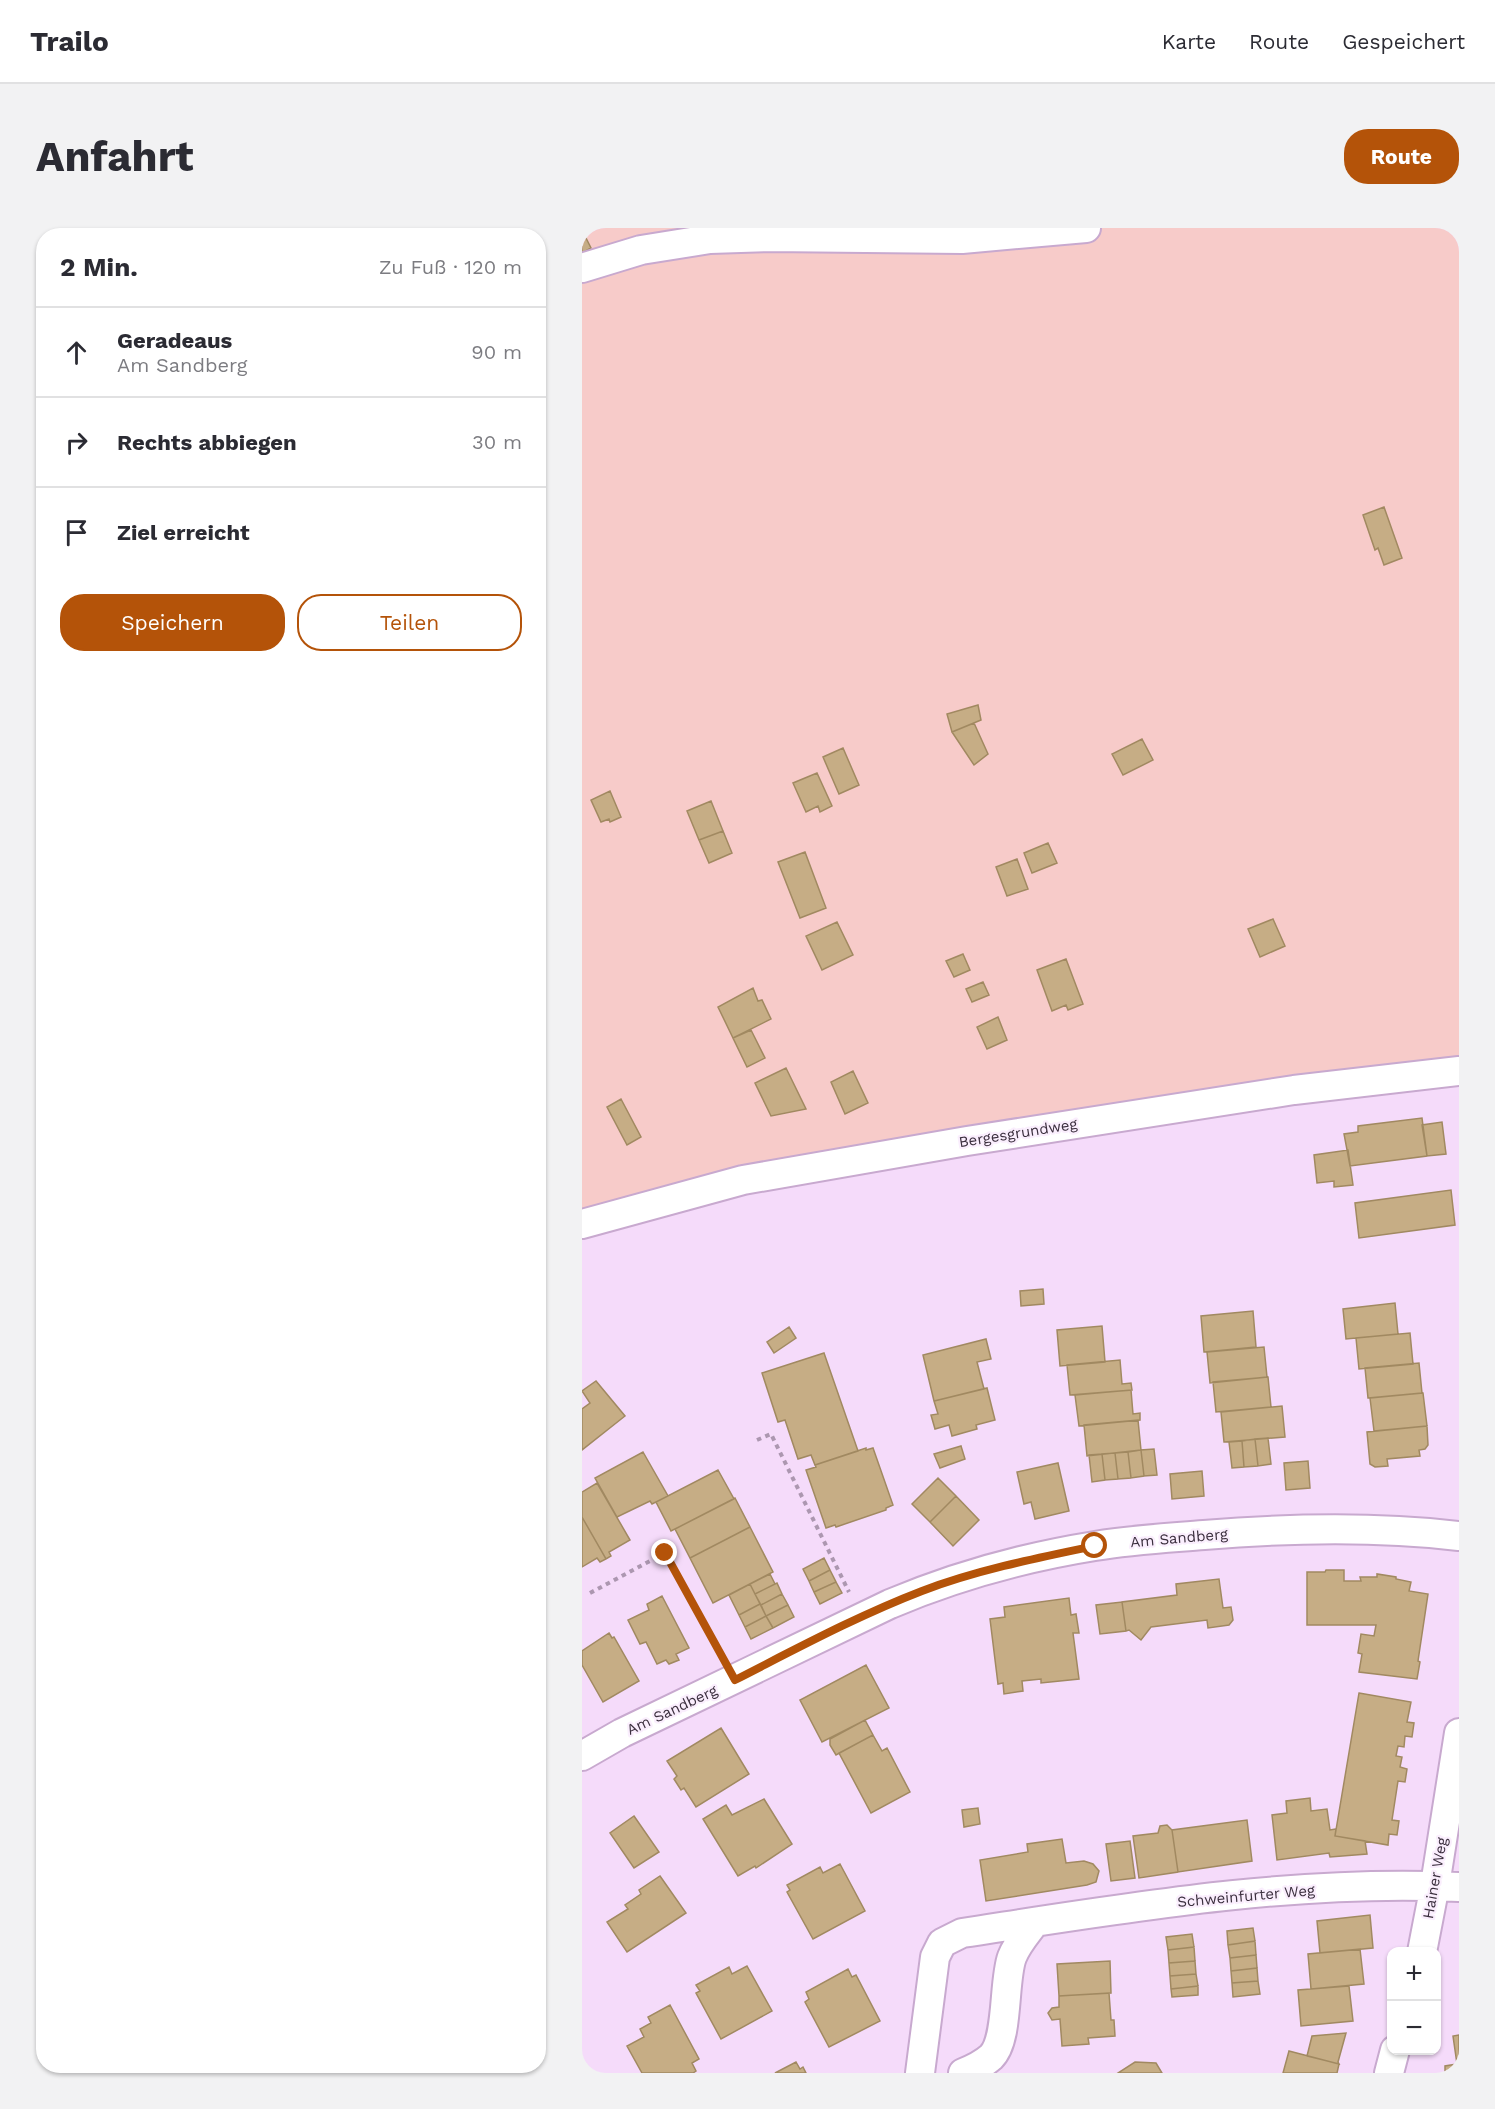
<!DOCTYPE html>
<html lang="de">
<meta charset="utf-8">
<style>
body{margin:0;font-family:"Work Sans",sans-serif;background:#f2f2f3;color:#2b2b33}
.controls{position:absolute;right:18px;bottom:18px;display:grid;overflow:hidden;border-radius:12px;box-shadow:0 2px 4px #0004}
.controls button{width:54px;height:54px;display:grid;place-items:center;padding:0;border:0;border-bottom:2px solid #e1e1e2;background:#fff;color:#2b2b33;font:30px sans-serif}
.stop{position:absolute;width:18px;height:18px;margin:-14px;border:4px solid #b45309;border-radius:50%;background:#fff}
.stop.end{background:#b45309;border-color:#fff;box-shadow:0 2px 6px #0008}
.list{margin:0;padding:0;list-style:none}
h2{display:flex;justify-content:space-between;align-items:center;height:78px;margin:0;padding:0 24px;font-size:26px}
h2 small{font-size:20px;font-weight:400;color:#7c7c81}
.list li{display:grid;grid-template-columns:39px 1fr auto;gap:18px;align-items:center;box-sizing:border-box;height:90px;padding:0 24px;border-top:2px solid #e1e1e2}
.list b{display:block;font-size:22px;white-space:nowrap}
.list p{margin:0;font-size:20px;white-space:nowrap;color:#7c7c81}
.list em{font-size:20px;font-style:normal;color:#7c7c81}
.actions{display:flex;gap:12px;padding:18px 24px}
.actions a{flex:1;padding:14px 0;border:2px solid #b45309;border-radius:24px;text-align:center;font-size:21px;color:#b45309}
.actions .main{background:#b45309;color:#fff}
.icon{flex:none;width:33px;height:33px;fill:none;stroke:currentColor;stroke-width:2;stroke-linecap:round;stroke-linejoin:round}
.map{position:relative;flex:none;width:877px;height:1845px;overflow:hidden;border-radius:24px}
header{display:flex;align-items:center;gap:36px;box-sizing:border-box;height:84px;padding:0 30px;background:#fff;border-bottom:2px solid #e1e1e2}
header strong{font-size:28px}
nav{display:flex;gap:33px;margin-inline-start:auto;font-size:21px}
.intro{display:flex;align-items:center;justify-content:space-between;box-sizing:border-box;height:144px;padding:0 36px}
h1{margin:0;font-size:42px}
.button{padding:15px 27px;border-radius:24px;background:#b45309;color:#fff;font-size:21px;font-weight:700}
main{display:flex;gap:36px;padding:0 36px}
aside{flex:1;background:#fff;border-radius:24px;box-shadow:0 2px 4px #0004}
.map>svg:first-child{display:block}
</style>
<header>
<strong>Trailo</strong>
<nav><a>Karte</a><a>Route</a><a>Gespeichert</a></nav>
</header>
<div class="intro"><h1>Anfahrt</h1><a class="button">Route</a></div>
<main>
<aside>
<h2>2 Min.<small>Zu Fuß · 120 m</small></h2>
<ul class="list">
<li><svg class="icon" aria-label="ahead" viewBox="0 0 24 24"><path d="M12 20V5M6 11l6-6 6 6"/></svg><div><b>Geradeaus</b><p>Am Sandberg</p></div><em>90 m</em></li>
<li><svg class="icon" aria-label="right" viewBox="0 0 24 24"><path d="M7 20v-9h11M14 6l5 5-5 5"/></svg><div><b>Rechts abbiegen</b></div><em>30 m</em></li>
<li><svg class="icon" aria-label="arrive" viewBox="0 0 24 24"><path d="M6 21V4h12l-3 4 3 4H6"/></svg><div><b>Ziel erreicht</b></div></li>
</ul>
<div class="actions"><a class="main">Speichern</a><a>Teilen</a></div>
</aside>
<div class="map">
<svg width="877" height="1845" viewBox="0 0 877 1845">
<rect width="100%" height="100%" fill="#f5dbfa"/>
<path fill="#f7cbc9" d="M 0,0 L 877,0 L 877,828 L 158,939 L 0,983 Z"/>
<path fill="#c6ad85" stroke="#a18961" stroke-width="1.5" d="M 0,2 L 9,20 L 0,25 Z
M 802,279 L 820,330 L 802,337 L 796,320 L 793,322 L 781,287 Z
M 396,477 L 399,492 L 370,504 L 365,486 Z
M 392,495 L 406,526 L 392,537 L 370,504 Z
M 560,511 L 571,532 L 541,547 L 530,526 Z
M 261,520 L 277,557 L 257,566 L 241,529 Z
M 235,545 L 250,578 L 238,584 L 236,578 L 224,584 L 211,555 Z
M 28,563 L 39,589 L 28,594 L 27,591 L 19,594 L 9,572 Z
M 129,573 L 141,603 L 117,612 L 105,583 Z
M 141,603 L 150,625 L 127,635 L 117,612 Z
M 466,615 L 475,635 L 450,645 L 442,625 Z
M 223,624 L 244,680 L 218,690 L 196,634 Z
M 435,631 L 446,661 L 425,668 L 414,639 Z
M 691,691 L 703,718 L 678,729 L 666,701 Z
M 255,694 L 271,727 L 240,742 L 224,708 Z
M 381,726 L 388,742 L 372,749 L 364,733 Z
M 484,731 L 501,776 L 486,782 L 484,777 L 470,783 L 455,742 Z
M 401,754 L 407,767 L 390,774 L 384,761 Z
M 171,760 L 176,773 L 180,772 L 189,791 L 151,810 L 136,779 Z
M 416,789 L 425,812 L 405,821 L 395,799 Z
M 169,802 L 183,830 L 165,839 L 151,810 Z
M 204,840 L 224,881 L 189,888 L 173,855 Z
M 271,843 L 286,875 L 263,886 L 249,854 Z
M 39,871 L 59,909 L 45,917 L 25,879 Z
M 840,890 L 845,928 L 768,938 L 762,906 L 776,904 L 776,898 Z
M 860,894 L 864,926 L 845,928 L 840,897 Z
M 766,922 L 771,957 L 752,959 L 752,953 L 735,955 L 732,927 Z
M 869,962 L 873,997 L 777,1010 L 773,975 Z
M 461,1061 L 462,1076 L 439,1078 L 438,1063 Z
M 813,1075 L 816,1106 L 764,1111 L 761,1081 Z
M 671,1083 L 674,1119 L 622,1124 L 619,1088 Z
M 520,1098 L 523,1134 L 478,1138 L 475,1102 Z
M 207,1099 L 214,1110 L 192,1125 L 185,1114 Z
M 828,1105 L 831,1136 L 777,1141 L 774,1110 Z
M 404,1111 L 409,1131 L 395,1134 L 402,1161 L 352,1173 L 341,1127 Z
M 682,1119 L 685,1149 L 628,1155 L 625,1124 Z
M 242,1125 L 276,1223 L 233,1237 L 229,1227 L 216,1231 L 203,1192 L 196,1194 L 180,1145 Z
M 538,1132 L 540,1156 L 549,1155 L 550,1162 L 488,1167 L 485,1137 Z
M 837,1135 L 840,1165 L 786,1170 L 783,1140 Z
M 686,1149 L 689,1179 L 634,1184 L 631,1154 Z
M 14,1153 L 43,1188 L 0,1222 L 0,1181 L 8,1175 L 0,1163 Z
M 405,1160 L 413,1192 L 394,1197 L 395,1201 L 370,1208 L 367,1197 L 353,1201 L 349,1187 L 356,1186 L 352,1173 Z
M 549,1162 L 551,1186 L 558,1185 L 558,1192 L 497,1198 L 493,1167 Z
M 841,1165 L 845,1198 L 792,1203 L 788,1170 Z
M 700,1178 L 703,1209 L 642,1214 L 639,1184 Z
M 556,1192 L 559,1222 L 505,1228 L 502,1197 Z
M 845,1198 L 846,1217 L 843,1221 L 837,1222 L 838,1228 L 805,1231 L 806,1238 L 793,1239 L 788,1236 L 785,1204 Z
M 686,1210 L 689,1236 L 676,1238 L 673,1211 Z
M 673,1211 L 676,1238 L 662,1239 L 660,1213 Z
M 660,1213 L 662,1239 L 650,1240 L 647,1214 Z
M 379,1218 L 383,1231 L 358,1240 L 352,1226 Z
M 284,1220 L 284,1222 L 291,1220 L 311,1277 L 304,1280 L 304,1282 L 254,1299 L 253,1297 L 244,1300 L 224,1242 L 234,1239 L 233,1237 Z
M 572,1221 L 575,1247 L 562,1248 L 559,1222 Z
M 559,1222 L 562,1248 L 549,1250 L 546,1224 Z
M 61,1224 L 86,1268 L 70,1276 L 68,1273 L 35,1289 L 13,1250 Z
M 546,1224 L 549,1250 L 536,1251 L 533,1225 Z
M 533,1225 L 536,1251 L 523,1252 L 520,1226 Z
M 520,1226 L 523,1252 L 510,1254 L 507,1227 Z
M 726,1233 L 728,1260 L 704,1262 L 702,1235 Z
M 476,1235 L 487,1283 L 453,1291 L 449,1274 L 442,1276 L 435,1244 Z
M 136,1242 L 152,1271 L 89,1303 L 74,1274 Z
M 620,1243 L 622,1268 L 590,1271 L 588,1246 Z
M 356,1250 L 374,1268 L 348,1294 L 330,1276 Z
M 15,1255 L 48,1312 L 27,1324 L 29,1328 L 24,1331 L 0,1289 L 0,1264 Z
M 374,1268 L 397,1292 L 371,1318 L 348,1294 Z
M 153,1270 L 168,1299 L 108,1330 L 93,1301 Z
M 0,1289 L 24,1331 L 18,1334 L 15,1330 L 0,1339 Z
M 168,1299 L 191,1344 L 131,1375 L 108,1330 Z
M 242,1330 L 248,1342 L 227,1353 L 221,1341 Z
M 248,1342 L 254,1354 L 232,1364 L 227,1353 Z
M 744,1342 L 762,1342 L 762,1353 L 779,1353 L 778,1349 L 795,1349 L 795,1346 L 814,1349 L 814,1351 L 829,1354 L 827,1363 L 846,1366 L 836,1433 L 838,1434 L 835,1451 L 777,1444 L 780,1426 L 776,1425 L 779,1406 L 792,1408 L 794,1397 L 725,1397 L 725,1344 L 743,1344 Z
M 188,1346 L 193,1356 L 173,1366 L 168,1356 Z
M 637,1351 L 641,1380 L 649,1379 L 651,1392 L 647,1397 L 626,1400 L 625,1392 L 569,1399 L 559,1412 L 547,1402 L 544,1403 L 540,1374 L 595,1367 L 594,1356 Z
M 254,1354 L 260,1365 L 238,1376 L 232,1364 Z
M 195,1355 L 200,1366 L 179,1377 L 173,1366 Z
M 168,1356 L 178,1376 L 157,1387 L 147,1367 Z
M 200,1366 L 206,1377 L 184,1388 L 179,1377 Z
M 80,1368 L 107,1420 L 94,1426 L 97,1432 L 87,1436 L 84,1432 L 75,1436 L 64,1414 L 58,1416 L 46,1392 L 67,1382 L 65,1376 Z
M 487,1370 L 489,1387 L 494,1386 L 497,1405 L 491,1405 L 497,1451 L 459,1455 L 459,1451 L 440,1453 L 441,1463 L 422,1466 L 421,1455 L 416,1456 L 408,1391 L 423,1389 L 422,1379 Z
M 540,1374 L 544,1403 L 518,1406 L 514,1377 Z
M 178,1376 L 184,1388 L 163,1399 L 157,1387 Z
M 206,1377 L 212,1389 L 191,1400 L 184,1388 Z
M 184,1388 L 191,1400 L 169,1411 L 163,1399 Z
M 27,1405 L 30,1410 L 32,1409 L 57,1453 L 21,1474 L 0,1437 L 0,1423 Z
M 284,1437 L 307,1480 L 240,1514 L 218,1472 Z
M 777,1465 L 829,1474 L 825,1494 L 832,1495 L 830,1509 L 823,1508 L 822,1519 L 816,1518 L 814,1528 L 820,1529 L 818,1539 L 825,1541 L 823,1554 L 816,1553 L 810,1592 L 817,1593 L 815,1607 L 807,1606 L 806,1617 L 753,1608 Z
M 283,1492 L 291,1507 L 254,1527 L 248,1517 L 248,1511 Z
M 139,1500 L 167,1546 L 114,1579 L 102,1560 L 99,1562 L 92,1551 L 95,1548 L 85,1533 Z
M 291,1507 L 300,1523 L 305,1520 L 328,1564 L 289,1585 L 257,1525 Z
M 728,1570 L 729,1583 L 745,1581 L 748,1602 L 754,1601 L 753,1608 L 783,1613 L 785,1626 L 748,1629 L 747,1625 L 695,1632 L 690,1587 L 705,1585 L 704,1573 Z
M 182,1571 L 210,1616 L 174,1640 L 173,1638 L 156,1648 L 121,1591 L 144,1577 L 150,1587 Z
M 396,1580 L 398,1596 L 382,1599 L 380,1582 Z
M 52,1588 L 77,1624 L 52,1640 L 28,1605 Z
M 665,1592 L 670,1633 L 596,1644 L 590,1602 Z
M 585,1597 L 590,1602 L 596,1644 L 557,1650 L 551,1608 L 576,1605 L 578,1598 Z
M 480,1611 L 484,1635 L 502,1633 L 511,1636 L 517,1643 L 514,1654 L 505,1657 L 404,1673 L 398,1632 L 446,1624 L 445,1616 Z
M 548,1613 L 553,1650 L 529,1653 L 524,1616 Z
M 258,1636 L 283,1683 L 231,1711 L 205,1664 L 208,1662 L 205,1657 L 238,1639 L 241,1645 Z
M 78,1648 L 104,1685 L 45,1724 L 25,1694 L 46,1681 L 43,1677 L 59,1666 L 57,1662 Z
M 788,1687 L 791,1720 L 738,1725 L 735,1693 Z
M 671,1700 L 673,1713 L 646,1717 L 645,1703 Z
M 610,1706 L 612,1719 L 586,1722 L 584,1709 Z
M 673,1713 L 674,1727 L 648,1730 L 646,1717 Z
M 612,1719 L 613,1733 L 587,1735 L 586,1722 Z
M 778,1721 L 782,1756 L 729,1761 L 726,1726 Z
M 674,1727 L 675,1740 L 649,1743 L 648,1730 Z
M 528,1733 L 529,1765 L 477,1768 L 475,1736 Z
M 613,1733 L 614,1746 L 588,1748 L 587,1735 Z
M 165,1738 L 190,1783 L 139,1811 L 114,1765 L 118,1763 L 114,1757 L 147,1739 L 150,1746 Z
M 675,1740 L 676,1753 L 650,1755 L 649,1743 Z
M 266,1741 L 270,1749 L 274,1747 L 298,1793 L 247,1819 L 223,1774 L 227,1771 L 224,1764 Z
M 614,1746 L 616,1758 L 589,1761 L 588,1748 Z
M 676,1753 L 678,1766 L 651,1769 L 650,1755 Z
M 616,1758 L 616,1767 L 590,1769 L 589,1761 Z
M 767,1758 L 771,1793 L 719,1798 L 716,1762 Z
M 527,1765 L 529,1792 L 532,1792 L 533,1808 L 506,1810 L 507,1816 L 480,1818 L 478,1791 L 470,1792 L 466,1785 L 470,1780 L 477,1779 L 477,1768 Z
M 88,1777 L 117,1831 L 110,1835 L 114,1843 L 111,1845 L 60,1845 L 45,1818 L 62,1809 L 58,1801 L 69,1795 L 66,1789 Z
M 764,1805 L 756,1834 L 757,1836 L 725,1828 L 730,1808 Z
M 877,1807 L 877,1836 L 875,1836 L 871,1808 Z
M 707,1823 L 757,1836 L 755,1845 L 701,1845 Z
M 214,1834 L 218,1841 L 221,1839 L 224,1845 L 193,1845 Z
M 553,1834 L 574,1835 L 580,1845 L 536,1845 Z
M 875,1836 L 877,1836 L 877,1845 L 863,1845 L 863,1838 Z"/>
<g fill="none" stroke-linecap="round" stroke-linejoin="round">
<g stroke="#c8a9cf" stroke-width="32">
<path id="street" d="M 0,40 L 59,22 L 128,11 L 187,9 L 380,11 L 504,0
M 0,996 L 161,952 L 385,913 L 712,862 L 877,843
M 0,1528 L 40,1505 L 308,1376 C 372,1349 444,1329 513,1318 C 549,1312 586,1310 622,1307 C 707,1300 792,1298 877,1308
M 840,1724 L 853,1657 L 877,1505
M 338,1845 L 353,1729 L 360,1715 L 380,1705 C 544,1680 711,1651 877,1659
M 381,1845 C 391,1841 401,1836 409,1829 C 427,1812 421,1753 430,1729 C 435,1716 445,1705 453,1694
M 807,1845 L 813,1822"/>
</g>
<path stroke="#ac97b0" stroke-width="4" stroke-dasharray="4.5 4.5" stroke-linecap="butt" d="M 175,1212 L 189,1206 L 267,1364
M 8,1365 L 83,1325 L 138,1425"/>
<use href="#street" stroke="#fff" stroke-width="28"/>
</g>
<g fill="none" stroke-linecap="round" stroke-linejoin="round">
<path stroke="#b45309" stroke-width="8" d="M 83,1325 L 153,1452 C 214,1421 275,1388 340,1363 C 395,1342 455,1330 513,1318"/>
</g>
<g text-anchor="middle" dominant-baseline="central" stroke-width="4.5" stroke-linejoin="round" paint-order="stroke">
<g font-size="15" fill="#3b2f3e" stroke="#faeefd">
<text transform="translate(436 905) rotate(-9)">Bergesgrundweg</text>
<text transform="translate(597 1310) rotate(-5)">Am Sandberg</text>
<text transform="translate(90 1482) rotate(-25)">Am Sandberg</text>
<text transform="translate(853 1650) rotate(-80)">Hainer Weg</text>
<text transform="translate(664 1668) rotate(-5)">Schweinfurter Weg</text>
</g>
</g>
</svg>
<div class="controls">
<button>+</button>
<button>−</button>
</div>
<div class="stop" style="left:513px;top:1318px"></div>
<div class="stop end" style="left:83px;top:1325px"></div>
</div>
</main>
